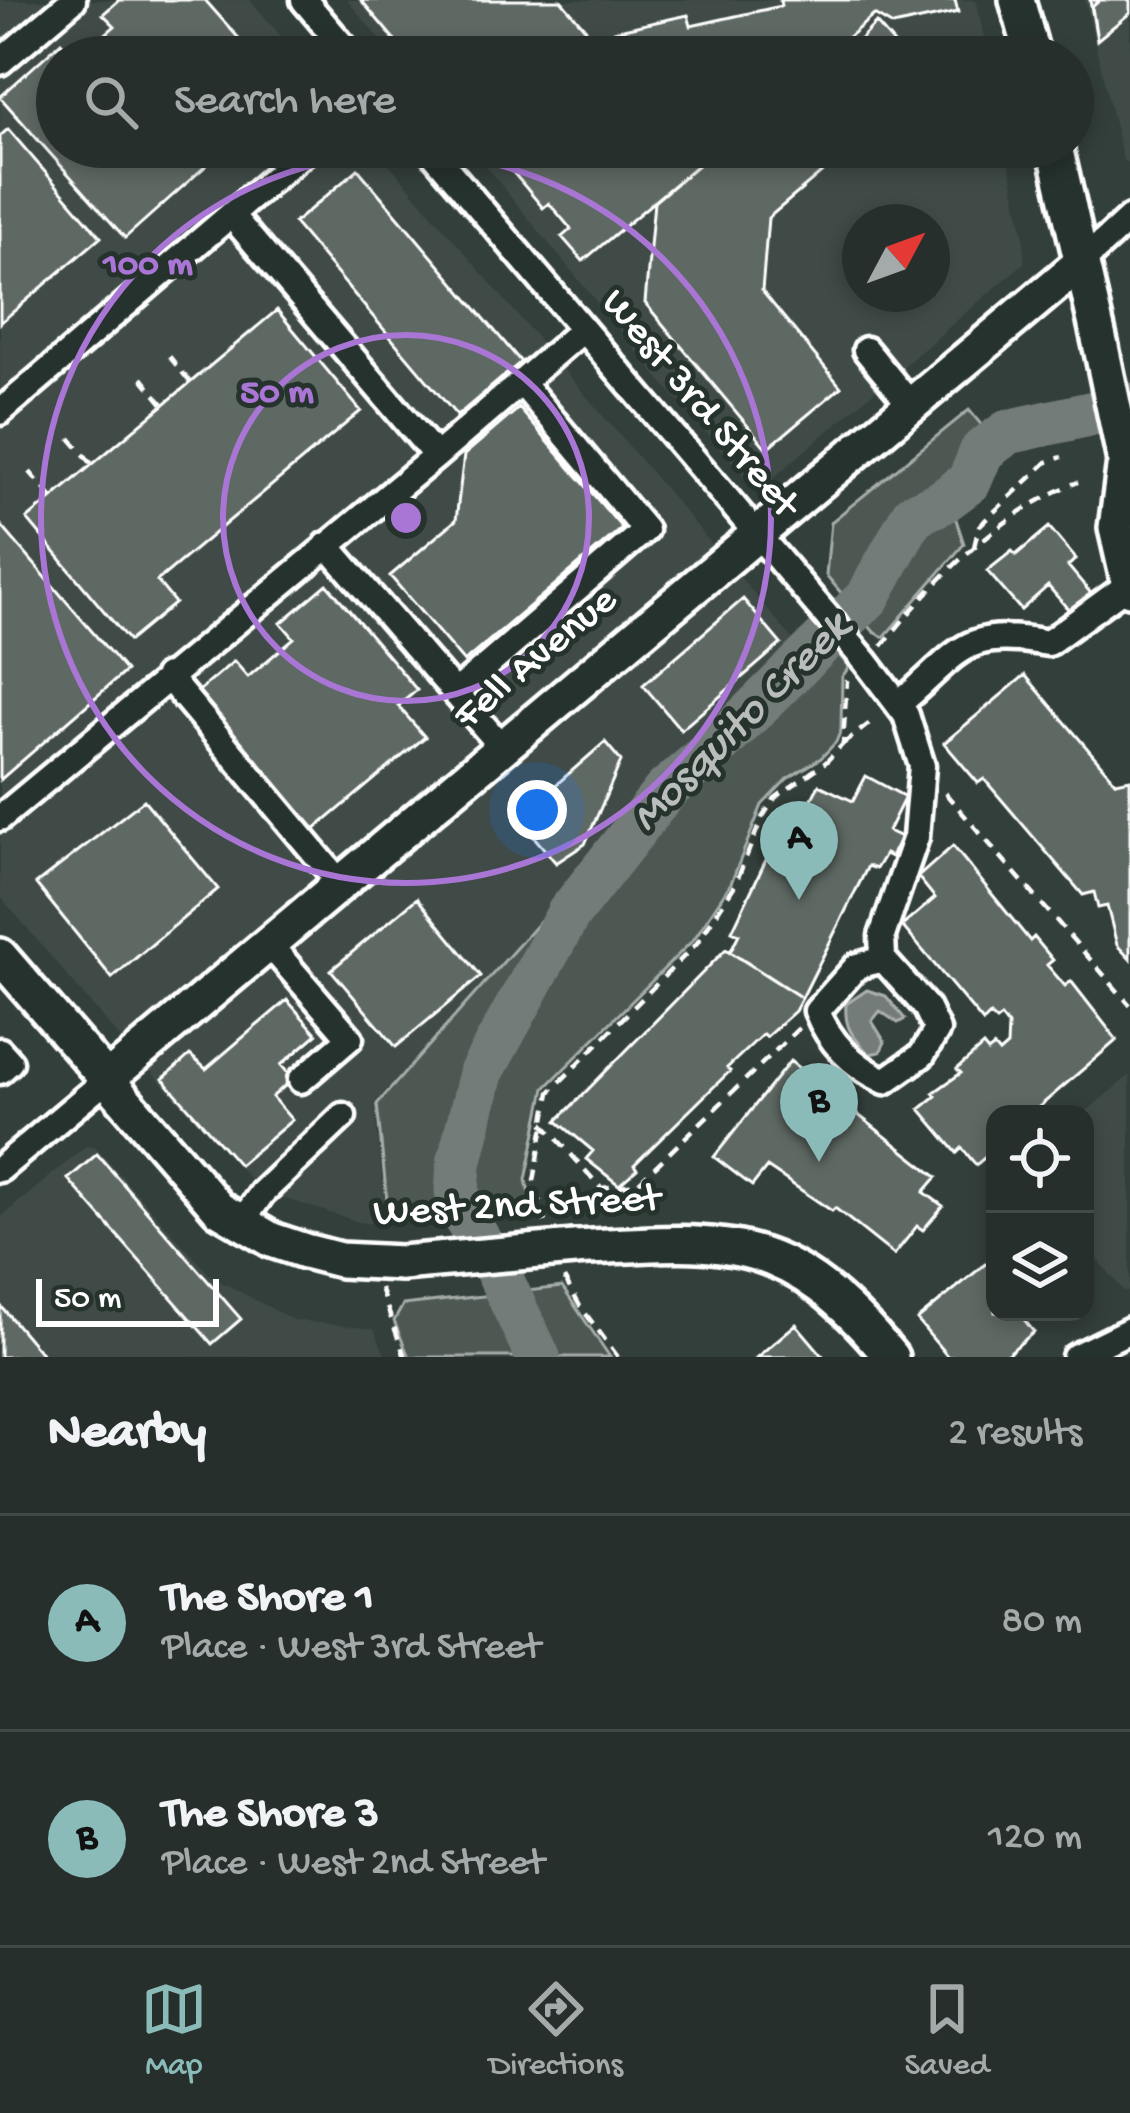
<!DOCTYPE html>
<meta charset="utf-8">
<style>
body{margin:0;font-family:"Gochi Hand",sans-serif;background:#323b38;color:#f1f3f6}
.controls{position:absolute;right:36px;bottom:36px;display:grid;overflow:hidden;border-radius:24px;box-shadow:0 6px 18px #0003}
.controls button{width:108px;height:108px;display:grid;place-items:center;padding:0;border:0;border-bottom:3px solid #424a48;background:#262f2c;color:#f1f3f6;font:60px sans-serif}
.compass{position:absolute;left:842px;top:204px;width:108px;height:108px;border-radius:50%;background:#262f2c;box-shadow:0 6px 18px #0003;rotate:49deg}
.scale{position:absolute;left:36px;bottom:30px;width:183px;box-sizing:border-box;padding-left:12px;border:6px solid #fff;border-top:0;font-size:33px;line-height:42px;white-space:nowrap;color:#fff;-webkit-text-stroke:9px #26332d;paint-order:stroke}
.you{position:absolute;left:537px;top:810px;width:42px;height:42px;margin:-30px;border:9px solid #fff;border-radius:50%;background:#1a73e8;box-shadow:0 0 0 18px #1a73e833}
.badge{display:grid;place-items:center;width:78px;height:78px;border-radius:50%;background:#8bbbb9;color:#111;font-size:39px;font-weight:700}
.pin{position:absolute;translate:-50% -99px;filter:drop-shadow(0 3px 6px #0008)}
.pin::after{content:'';position:absolute;top:63px;width:42px;height:36px;background:inherit;clip-path:polygon(0 0,100% 0,50% 100%)}
.list{margin:0;padding:0;list-style:none}
h2{display:flex;justify-content:space-between;align-items:center;height:156px;margin:0;padding:0 48px;font-size:51px}
h2 small{font-size:39px;font-weight:400;color:#a4a9a9}
.list li{display:grid;grid-template-columns:78px 1fr auto;gap:36px;align-items:center;box-sizing:border-box;height:216px;padding:0 48px;border-top:3px solid #424a48}
.list b{display:block;font-size:45px;white-space:nowrap}
.list p{margin:0;font-size:39px;white-space:nowrap;color:#a4a9a9}
.list em{font-size:39px;font-style:normal;color:#a4a9a9}
.icon{flex:none;width:66px;height:66px;fill:none;stroke:currentColor;stroke-width:2;stroke-linecap:round;stroke-linejoin:round}
.map{position:relative;flex:none;width:1130px;height:1357px;overflow:hidden}
.search{position:absolute;background:#262f2c;box-shadow:0 6px 18px #0003;left:36px;right:36px;top:36px;height:132px;display:flex;align-items:center;gap:30px;box-sizing:border-box;padding:0 42px;border-radius:66px;color:#a4a9a9;font-size:45px}
.sheet{height:588px;background:#262f2c}
nav{display:flex;justify-content:space-around;align-items:center;box-sizing:border-box;height:168px;border-top:3px solid #424a48;background:#262f2c;font-size:33px;color:#a4a9a9}
nav a{display:grid;justify-items:center;gap:6px}
nav .on{color:#8bbbb9}
.map>svg:first-child{display:block}
</style>
<div class="map">
<svg width="1130" height="1357" viewBox="0 0 1130 1357">
<rect width="100%" height="100%" fill="#333f3a"/>
<filter id="ink" filterUnits="userSpaceOnUse"><feTurbulence type="fractalNoise" baseFrequency=".00833" numOctaves="2"/><feDisplacementMap in="SourceGraphic" scale="24" xChannelSelector="R" yChannelSelector="G"/><feConvolveMatrix kernelMatrix="1 2 1 2 8 2 1 2 1" color-interpolation-filters="sRGB"/></filter>
<g filter="url(#ink)">
<path fill="#404c47" fill-rule="evenodd" d="M 0,0 L 250,0 L 299,57 L 57,57 L 57,147 L 375,147 L 795,642 L 683,750 L 538,931 L 374,1103 L 387,1225 L 359,1222 L 261,1191 L 112,1029 L 0,896 Z
M 347,0 L 976,0 L 988,57 L 395,57 Z
M 1085,0 L 1130,0 L 1130,163 L 1123,161 Z
M 470,147 L 1006,147 L 1024,236 L 1024,263 L 773,478 L 750,482 L 658,377 ZM 860,222 L 932,222 L 932,294 L 860,294 Z
M 1130,1075 L 1130,1292 L 1124,1291 L 1085,1244 L 1083,1114 Z
M 86,1146 L 96,1148 L 212,1277 L 293,1320 L 374,1329 L 386,1357 L 0,1357 L 0,1218 Z"/>
<path fill="#4d5853" stroke="#a6aca9" stroke-width="3" d="M 969,410 L 999,446 L 947,492 L 964,544 L 884,637 L 874,632 L 826,575 L 831,522 Z
M 814,624 L 849,667 L 842,677 L 841,730 L 836,742 L 821,758 L 787,779 L 762,805 L 731,883 L 694,939 L 545,1088 L 526,1180 L 534,1212 L 389,1220 L 377,1104 L 678,766 Z
M 562,1287 L 610,1357 L 409,1357 L 394,1321 L 403,1305 Z"/>
<path fill="#737b78" stroke="#abb0ae" stroke-width="3" d="M 867,990 L 886,996 L 905,1019 L 898,1023 L 880,1011 L 872,1021 L 885,1042 L 880,1052 L 869,1054 C 853,1036 844,1029 846,1004 Z"/>
<g fill="none" stroke-linecap="round" stroke-linejoin="round">
<path stroke="#737b78" stroke-width="45" d="M 538,1357 L 496,1268 L 461,1211 L 457,1191 L 459,1164 L 481,1073 L 569,913 L 666,790 L 716,747 L 868,597 L 913,515 L 942,502 L 969,482 L 982,451 L 1008,432 L 1130,405"/>
</g>
<path fill="#5f6964" stroke="#fff" stroke-width="3" d="M 119,0 L 205,0 L 243,43 L 228,57 L 79,57 L 115,26 L 103,14 Z
M 361,0 L 561,0 L 601,47 L 617,43 L 614,31 L 688,15 L 691,26 L 781,6 L 780,0 L 955,0 L 958,12 L 893,26 L 874,15 L 825,57 L 409,57 Z
M 1090,0 L 1130,0 L 1130,13 L 1097,40 Z
M 1100,0 L 1130,0 L 1130,13 L 1097,40 L 1092,7 Z
M 876,23 L 902,53 L 898,57 L 843,57 Z
M 61,42 L 75,57 L 57,57 L 57,147 L 227,147 L 125,238 L 0,97 Z
M 8,129 L 101,237 L 0,323 L 0,136 Z
M 500,147 L 719,147 L 583,261 L 562,237 L 571,229 L 549,203 L 543,208 L 511,170 L 516,166 Z
M 719,147 L 852,147 L 768,218 L 762,291 L 841,387 L 767,449 L 645,303 L 654,202 Z
M 358,169 L 521,362 L 457,416 L 294,223 Z
M 277,310 L 361,411 L 157,581 L 175,603 L 129,641 L 27,519 Z
M 519,408 L 622,528 L 464,662 L 390,576 L 456,520 L 464,455 Z
M 0,524 L 126,671 L 0,780 Z
M 1049,527 L 1076,559 L 1068,566 L 1094,597 L 1073,615 L 1048,586 L 1021,610 L 987,571 L 1012,551 L 1016,555 Z
M 327,584 L 417,690 L 398,706 L 425,737 L 313,831 L 196,693 L 234,661 L 248,677 L 294,638 L 281,623 Z
M 743,599 L 781,644 L 681,730 L 643,685 Z
M 1025,675 L 1116,782 L 1130,779 L 1130,959 L 1117,945 L 1107,906 L 1098,908 L 1094,892 L 1083,895 L 984,779 L 978,783 L 944,743 Z
M 605,742 L 621,761 L 585,844 L 556,863 L 518,818 Z
M 866,776 L 905,797 L 888,831 L 901,837 L 891,857 L 885,854 L 876,869 L 868,866 L 802,998 L 730,952 L 739,934 L 732,931 L 786,818 L 799,823 L 819,785 L 853,801 Z
M 144,800 L 218,889 L 112,978 L 36,884 Z
M 953,846 L 1030,941 L 1034,937 L 1053,960 L 1047,965 L 1065,986 L 1071,981 L 1117,1040 L 1031,1114 L 995,1114 L 995,1149 L 976,1165 L 962,1148 L 957,1153 L 920,1109 L 936,1096 L 933,1093 L 961,1073 L 957,1069 L 983,1046 L 988,1052 L 994,1047 L 999,1053 L 1007,1046 L 1008,1026 L 1001,1017 L 996,1021 L 990,1015 L 983,1022 L 902,926 L 935,898 L 918,877 Z
M 417,898 L 481,976 L 396,1047 L 331,970 Z
M 726,949 L 802,998 L 795,1011 L 766,1037 L 763,1034 L 727,1068 L 730,1071 L 634,1165 L 637,1169 L 619,1185 L 586,1159 L 593,1151 L 557,1121 Z
M 287,1000 L 317,1034 L 281,1065 L 293,1079 L 272,1097 L 292,1120 L 239,1165 L 163,1079 L 190,1055 L 206,1069 Z
M 790,1061 L 937,1177 L 924,1192 L 943,1206 L 923,1230 L 917,1226 L 894,1255 L 835,1208 L 832,1211 L 767,1167 L 752,1186 L 714,1157 Z
M 97,1154 L 241,1319 L 212,1344 L 68,1179 Z
M 995,1256 L 995,1277 L 991,1280 L 995,1284 L 995,1312 L 1018,1312 L 1034,1332 L 1004,1357 L 948,1357 L 917,1320 Z
M 0,1305 L 44,1357 L 0,1357 Z
M 796,1324 L 824,1357 L 757,1357 Z"/>
<g fill="none" stroke-linecap="round" stroke-linejoin="round">
<g stroke="#fff" stroke-width="33">
<path id="minor" d="M 304,0 L 352,57
M 0,62 L 73,0
M 428,147 L 866,662 L 906,715 L 922,766 L 916,837 L 882,936 L 883,959
M 231,215 L 436,456
M 1082,262 L 1130,218
M 866,350 L 912,406
M 0,412 L 310,147
M 327,545 L 502,747
M 167,676 L 340,883
M 455,693 L 645,530 L 521,382
M 899,704 C 961,653 960,627 1048,643 L 1129,584
M 0,818 L 436,456 L 583,329
M 269,944 L 350,1038 L 301,1080
M 883,959 L 926,1007 L 937,1030 L 922,1055 L 885,1081 C 853,1066 830,1044 817,1011 L 857,966 Z
M 0,1051 L 10,1062 L 0,1071
M 0,1169 L 105,1081
M 241,1223 L 262,1193 L 343,1116
M 1075,1357 L 1130,1330"/>
</g>
<g stroke="#fff" stroke-width="42">
<path id="major" d="M 1017,0 L 1033,57
M 1055,147 L 1101,347
M 1125,461 L 1116,528 L 1130,589
M 0,956 L 219,1209 L 272,1240 L 305,1251 L 340,1260 L 401,1263
M 105,1081 L 1082,262
M 575,1248 C 727,1239 787,1231 891,1357"/>
</g>
<path stroke="#fff" stroke-width="4.5" stroke-dasharray="12 9" stroke-linecap="butt" d="M 169,356 L 190,382
M 142,378 L 164,405
M 70,438 L 92,464
M 30,472 L 52,498
M 974,547 L 979,526 L 1047,462 L 1062,457
M 882,646 C 934,580 999,513 1078,482
M 843,744 L 870,723
M 945,793 L 1130,1005
M 543,1123 L 601,1188 L 637,1184 L 799,1028
M 545,1222 L 534,1181 L 550,1092 L 697,943 L 735,885 L 762,818 L 775,798 L 826,762 L 843,744 L 847,680
M 564,1278 L 580,1306 L 618,1357
M 380,1288 L 405,1357"/>
<use href="#minor" stroke="#26332d" stroke-width="24"/>
<use href="#major" stroke="#26332d" stroke-width="33"/>
<g stroke="#fff" stroke-width="42" stroke-linecap="butt">
<path id="major-bridge" d="M 1101,347 L 1125,461
M 401,1263 L 575,1248"/>
</g>
<use href="#major-bridge" stroke="#26332d" stroke-width="33"/>
</g>
</g>
<g fill="none" stroke="#a976d5" stroke-width="6">
<circle cx="406" cy="518" r="183"/>
<circle cx="406" cy="518" r="365"/>
</g>
<g text-anchor="middle" dominant-baseline="central" stroke-width="10" stroke-linejoin="round" paint-order="stroke">
<g font-size="42" fill="#fff" stroke="#26332d">
<text transform="translate(698 405) rotate(50)">West 3rd Street</text>
<text transform="translate(537 660) rotate(-40)">Fell Avenue</text>
<text transform="translate(517 1208) rotate(-3)">West 2nd Street</text>
</g>
<g font-size="45" font-style="italic" fill="#b9bdbc" stroke="#26332d">
<text transform="translate(742 724) rotate(-45)">Mosquito Creek</text>
</g>
</g>
<circle cx="406" cy="518" r="18" fill="#a976d5" stroke="#26332d" stroke-width="6"/>
<g font-size="36" text-anchor="middle" font-weight="bold" fill="#a976d5" stroke="#26332d" stroke-width="10" stroke-linejoin="round" paint-order="stroke">
<text x="148" y="273">100 m</text>
<text x="277" y="401">50 m</text>
</g>
</svg>
<div class="controls">
<button><svg class="icon" aria-label="locate" viewBox="0 0 24 24"><circle cx="12" cy="12" r="6"/><path d="M12 2v4M12 18v4M2 12h4M18 12h4"/></svg></button>
<button><svg class="icon" aria-label="layers" viewBox="0 0 24 24"><path d="M12 4l9 5-9 5-9-5zM3 14l9 5 9-5"/></svg></button>
</div>
<svg class="compass" viewBox="-18 -18 36 36"><path d="M0-13l5 13h-10z" fill="#e53935"/><path d="M0 13l5-13h-10z" fill="#a4a9a9"/></svg>
<div class="scale">50 m</div>
<div class="you"></div>
<div class="pin badge" style="left:799px;top:900px">A</div>
<div class="pin badge" style="left:819px;top:1162px">B</div>
<div class="search"><svg class="icon" aria-label="search" viewBox="0 0 24 24"><circle cx="10" cy="10" r="6"/><path d="M15 15l6 6"/></svg>Search here</div>
</div>
<section class="sheet">
<h2>Nearby<small>2 results</small></h2>
<ul class="list">
<li><span class="badge">A</span><div><b>The Shore 1</b><p>Place · West 3rd Street</p></div><em>80 m</em></li>
<li><span class="badge">B</span><div><b>The Shore 3</b><p>Place · West 2nd Street</p></div><em>120 m</em></li>
</ul>
</section>
<nav>
<a class="on"><svg class="icon" aria-label="map" viewBox="0 0 24 24"><path d="M3 6l6-2 6 2 6-2v14l-6 2-6-2-6 2zM9 4v14M15 6v14"/></svg>Map</a>
<a><svg class="icon" aria-label="directions" viewBox="0 0 24 24"><path d="M12 3l9 9-9 9-9-9zM9 14v-3h6M13 9l2 2-2 2"/></svg>Directions</a>
<a><svg class="icon" aria-label="saved" viewBox="0 0 24 24"><path d="M7 4h10v16l-5-4-5 4z"/></svg>Saved</a>
</nav>
